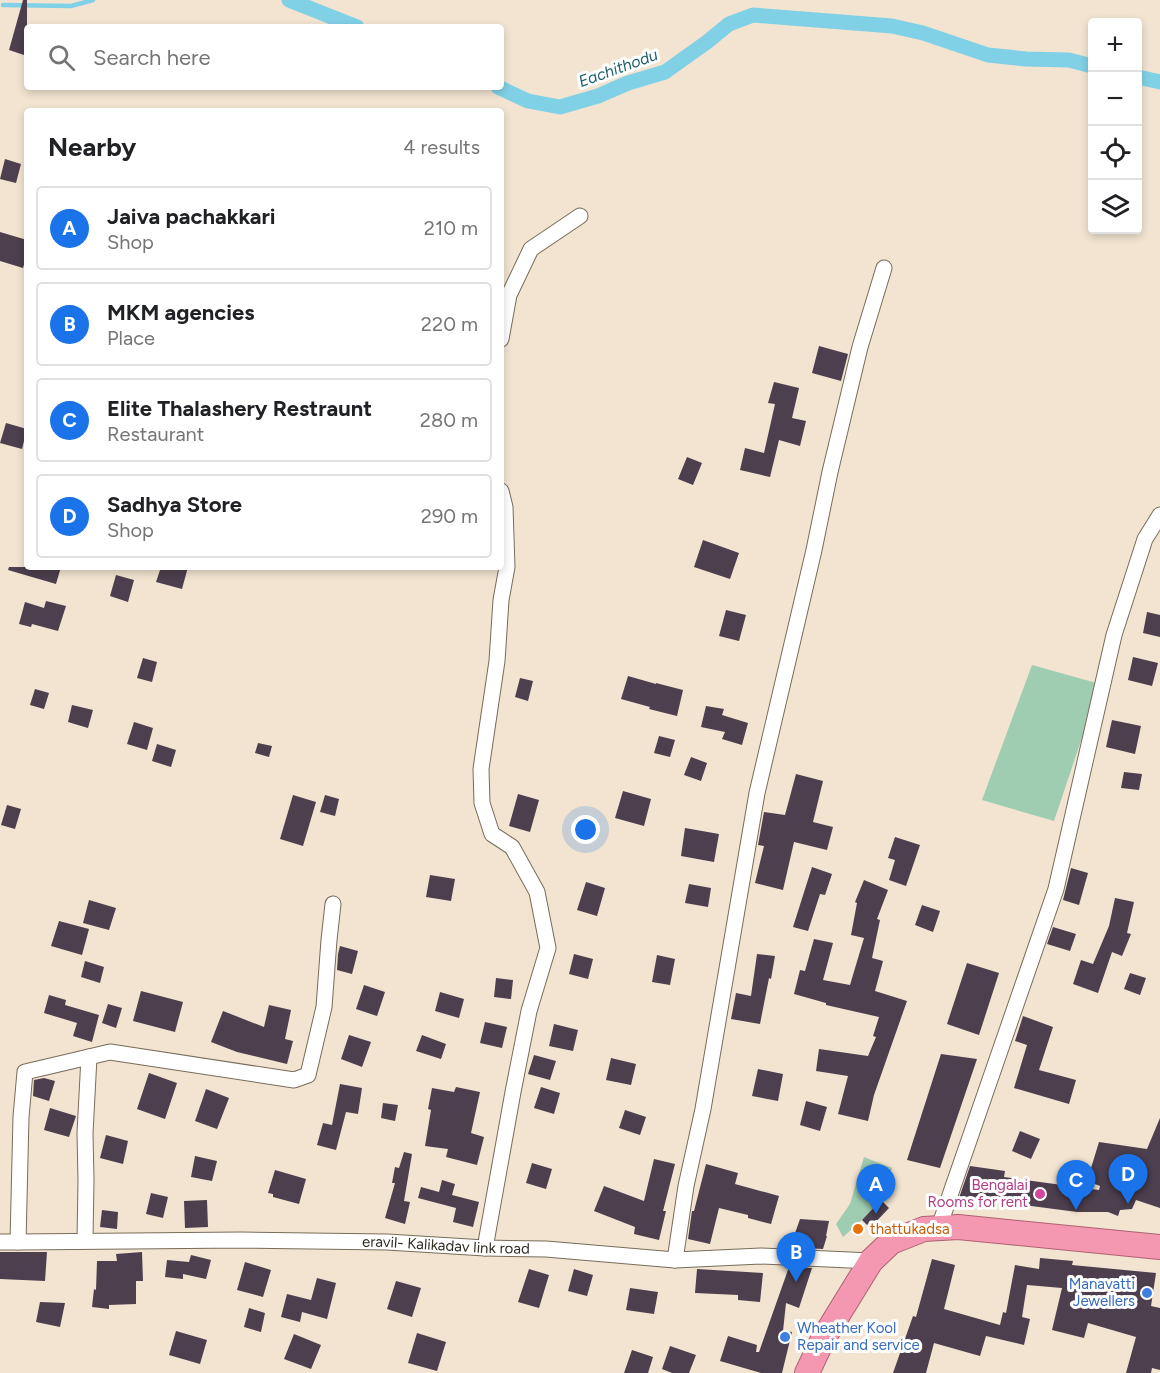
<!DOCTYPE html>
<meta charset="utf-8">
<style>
body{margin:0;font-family:Figtree,sans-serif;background:#f6f6f6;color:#202124}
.controls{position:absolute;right:18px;top:18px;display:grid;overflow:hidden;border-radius:6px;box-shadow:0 3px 9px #0003}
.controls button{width:54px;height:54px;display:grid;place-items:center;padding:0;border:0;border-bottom:2px solid #e0e0e0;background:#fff;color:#202124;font:30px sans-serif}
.you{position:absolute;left:586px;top:830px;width:21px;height:21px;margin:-15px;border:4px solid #fff;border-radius:50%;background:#1a73e8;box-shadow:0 0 0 9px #1a73e833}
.badge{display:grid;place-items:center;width:39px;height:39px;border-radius:50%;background:#1a73e8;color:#fff;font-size:20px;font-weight:700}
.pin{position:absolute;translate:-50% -50px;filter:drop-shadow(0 2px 3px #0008)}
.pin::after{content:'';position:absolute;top:32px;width:21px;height:18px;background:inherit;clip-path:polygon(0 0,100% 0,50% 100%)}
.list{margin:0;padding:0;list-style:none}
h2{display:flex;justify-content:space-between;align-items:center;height:78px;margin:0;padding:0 24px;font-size:26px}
h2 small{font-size:20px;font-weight:400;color:#757577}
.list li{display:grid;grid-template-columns:39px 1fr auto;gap:18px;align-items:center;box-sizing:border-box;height:84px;margin:0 12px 12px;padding:0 12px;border:2px solid #e0e0e0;border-radius:6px}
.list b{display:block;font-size:22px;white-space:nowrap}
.list p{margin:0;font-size:20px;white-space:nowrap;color:#757577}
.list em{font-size:20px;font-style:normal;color:#757577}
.icon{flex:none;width:33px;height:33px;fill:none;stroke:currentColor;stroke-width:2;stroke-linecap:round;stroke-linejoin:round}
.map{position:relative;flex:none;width:1160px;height:1373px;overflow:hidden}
.search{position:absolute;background:#fff;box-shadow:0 3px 9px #0003;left:24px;top:24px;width:480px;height:66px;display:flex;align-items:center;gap:15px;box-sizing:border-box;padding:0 21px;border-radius:6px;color:#757577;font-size:22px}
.panel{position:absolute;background:#fff;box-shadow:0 3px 9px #0003;left:24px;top:108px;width:480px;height:462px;border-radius:6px}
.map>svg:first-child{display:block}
</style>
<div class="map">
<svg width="1160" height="1373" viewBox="0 0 1160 1373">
<rect width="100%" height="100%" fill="#f2e4d1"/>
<path fill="#9ecdb1" d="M 1032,665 L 1100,684 L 1054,821 L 982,800 Z
M 864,1157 L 892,1168 L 881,1200 L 862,1220 L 843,1237 L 836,1224 L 850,1204 Z"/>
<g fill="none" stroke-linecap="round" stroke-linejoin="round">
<path stroke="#81d1e6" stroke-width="4.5" d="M 3,5 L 71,6 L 93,0"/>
<path stroke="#81d1e6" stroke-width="15" d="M 289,0 L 357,27
M 1138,77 L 1160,82
M 498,87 L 528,101 L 560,107 L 598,96 L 628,83 L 665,72 L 707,42 L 729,24 L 753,15 L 892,26 L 923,33 L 988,55 L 1026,59 L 1069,60 L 1092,66"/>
</g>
<path fill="#4d3f4e" d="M 23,0 L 27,0 L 27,56 L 9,50 Z
M 5,159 L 21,164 L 16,183 L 0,179 Z
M 0,232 L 27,240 L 27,255 L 23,268 L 0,261 Z
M 819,346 L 848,354 L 841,381 L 812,373 Z
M 774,382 L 799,388 L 792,418 L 806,421 L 800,446 L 779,440 L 770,477 L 740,470 L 745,448 L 764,453 L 775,404 L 768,403 Z
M 6,423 L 27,429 L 22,449 L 0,443 Z
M 687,457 L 702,463 L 693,485 L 678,479 Z
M 703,540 L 739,553 L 730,579 L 694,567 Z
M 9,567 L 61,567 L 56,584 L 8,570 Z
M 161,567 L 188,567 L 182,589 L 156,582 Z
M 116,575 L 134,580 L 128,602 L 110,596 Z
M 46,601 L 66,606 L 58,631 L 32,624 L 31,627 L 19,624 L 25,602 L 44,608 Z
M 726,610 L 746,615 L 739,641 L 719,636 Z
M 1147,612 L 1160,615 L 1160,637 L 1143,633 Z
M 1133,657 L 1158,663 L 1152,686 L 1128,680 Z
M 143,658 L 157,662 L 152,682 L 137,678 Z
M 628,676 L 656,684 L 656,683 L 683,690 L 677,716 L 649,709 L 650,707 L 621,699 Z
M 520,678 L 533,681 L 528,701 L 515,697 Z
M 35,689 L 49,693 L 44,709 L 30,705 Z
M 72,705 L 93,710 L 88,728 L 68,722 Z
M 706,706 L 724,709 L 722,715 L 748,723 L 742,745 L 722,739 L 725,732 L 701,727 Z
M 1112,720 L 1141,726 L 1135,754 L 1106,747 Z
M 134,722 L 153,728 L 147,750 L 127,744 Z
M 659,736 L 675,740 L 670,757 L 654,753 Z
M 258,743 L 272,746 L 269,757 L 255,753 Z
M 157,744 L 176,750 L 171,767 L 152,761 Z
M 691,757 L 707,763 L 701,781 L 684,775 Z
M 1124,772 L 1142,774 L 1139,790 L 1121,788 Z
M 796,774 L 823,781 L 813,822 L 833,827 L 827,850 L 794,842 L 783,890 L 755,883 L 764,846 L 758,845 L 764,812 L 785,815 Z
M 623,791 L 651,799 L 644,826 L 615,818 Z
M 518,794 L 539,800 L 530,832 L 509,826 Z
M 293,795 L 316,802 L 303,846 L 280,839 Z
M 325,795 L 339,799 L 335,816 L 320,812 Z
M 7,805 L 21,809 L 15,829 L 1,825 Z
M 685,828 L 719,834 L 714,862 L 681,856 Z
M 895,837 L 920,845 L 906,886 L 889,880 L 895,860 L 888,858 Z
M 812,867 L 832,874 L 825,895 L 820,894 L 808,931 L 793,927 Z
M 1071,868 L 1088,873 L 1079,905 L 1063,900 Z
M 430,875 L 455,879 L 451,901 L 426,897 Z
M 864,880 L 888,890 L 877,919 L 880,920 L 872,958 L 883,961 L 875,991 L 907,1001 L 874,1095 L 868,1121 L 838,1114 L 848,1076 L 816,1071 L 819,1049 L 868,1056 L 876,1037 L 873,1036 L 879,1017 L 826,1005 L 826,1003 L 794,994 L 800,970 L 805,971 L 814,939 L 833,943 L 823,980 L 850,985 L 864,938 L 851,935 L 857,903 L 855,902 Z
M 586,882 L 605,888 L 597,916 L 577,910 Z
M 689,884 L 711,888 L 708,907 L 685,903 Z
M 1115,898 L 1134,902 L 1127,933 L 1131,934 L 1122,956 L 1112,952 L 1098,993 L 1073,984 L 1081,960 L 1093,964 L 1109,926 Z
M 89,900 L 116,908 L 109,930 L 83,923 Z
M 922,905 L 940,911 L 933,932 L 915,925 Z
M 59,921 L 89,929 L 82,955 L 51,946 Z
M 1053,927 L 1076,934 L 1070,951 L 1047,944 Z
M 340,946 L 358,951 L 352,974 L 337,970 L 338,954 Z
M 574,954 L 593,959 L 588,979 L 569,974 Z
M 757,954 L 775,956 L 771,979 L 769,978 L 760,1024 L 731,1019 L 736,993 L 751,996 Z
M 657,955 L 675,959 L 670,985 L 652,982 Z
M 85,961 L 104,967 L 100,983 L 81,977 Z
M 967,963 L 999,973 L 979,1035 L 947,1024 Z
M 1130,973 L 1146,978 L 1140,995 L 1124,989 Z
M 496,978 L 513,980 L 511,999 L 494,997 Z
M 364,985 L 385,992 L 377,1016 L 356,1009 Z
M 141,991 L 183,1002 L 175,1032 L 133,1021 Z
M 440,992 L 464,999 L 459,1018 L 435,1011 Z
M 49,995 L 66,1000 L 65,1005 L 99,1015 L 92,1042 L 73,1036 L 77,1023 L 44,1013 Z
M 108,1004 L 122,1008 L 116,1028 L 102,1023 Z
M 269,1005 L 291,1010 L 285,1039 L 293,1041 L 287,1064 L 237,1052 L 211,1042 L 223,1011 L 264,1027 Z
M 1023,1016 L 1053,1027 L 1039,1070 L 1076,1080 L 1069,1104 L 1014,1088 L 1027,1045 L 1015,1041 Z
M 485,1022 L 507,1027 L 502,1048 L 480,1043 Z
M 554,1024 L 578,1030 L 573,1051 L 549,1046 Z
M 349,1035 L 371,1042 L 362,1067 L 341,1059 Z
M 422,1035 L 446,1044 L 441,1059 L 416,1051 Z
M 941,1054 L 977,1059 L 940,1168 L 907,1160 Z
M 534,1055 L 556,1061 L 550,1080 L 528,1074 Z
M 611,1058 L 636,1064 L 631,1085 L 606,1080 Z
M 758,1069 L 783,1074 L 778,1101 L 752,1096 Z
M 149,1073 L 177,1083 L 165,1119 L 137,1109 Z
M 44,1078 L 55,1081 L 49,1101 L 33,1096 L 34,1080 Z
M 340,1084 L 362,1088 L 358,1114 L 346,1112 L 336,1150 L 317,1145 L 323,1123 L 332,1125 Z
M 456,1087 L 480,1092 L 471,1133 L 484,1137 L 477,1165 L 446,1157 L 448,1149 L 425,1146 L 431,1110 L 428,1109 L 432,1088 L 454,1092 Z
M 541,1087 L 560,1093 L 554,1114 L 534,1108 Z
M 206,1089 L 229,1098 L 217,1129 L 195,1121 Z
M 806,1101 L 827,1107 L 820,1131 L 800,1125 Z
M 383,1103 L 398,1105 L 395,1121 L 381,1118 Z
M 50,1108 L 76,1116 L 69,1137 L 44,1130 Z
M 625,1110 L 646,1117 L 640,1135 L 619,1128 Z
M 1160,1118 L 1160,1208 L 1136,1200 L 1132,1209 L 1120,1210 L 1118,1216 L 1108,1212 L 1077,1212 L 1009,1203 L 958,1201 L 970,1166 L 1005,1171 L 1004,1177 L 1099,1190 L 1100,1186 L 1087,1181 L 1099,1142 L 1147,1149 Z
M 1020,1131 L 1040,1139 L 1031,1159 L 1012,1151 Z
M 106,1135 L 128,1141 L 123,1164 L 100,1158 Z
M 404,1152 L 412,1154 L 404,1201 L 410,1202 L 405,1224 L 385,1218 L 395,1183 L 392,1183 L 395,1167 L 399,1168 Z
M 195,1156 L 217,1161 L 212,1181 L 191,1177 Z
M 654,1159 L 675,1164 L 663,1211 L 666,1211 L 659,1240 L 634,1234 L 635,1227 L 594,1211 L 604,1186 L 644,1201 Z
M 532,1163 L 552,1169 L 546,1189 L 526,1183 Z
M 706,1164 L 738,1173 L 735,1184 L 779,1196 L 771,1224 L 748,1218 L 748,1215 L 719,1208 L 710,1244 L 688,1239 L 692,1211 L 694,1211 Z
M 275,1170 L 306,1179 L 299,1204 L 273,1197 L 273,1194 L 268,1193 Z
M 442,1180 L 455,1184 L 452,1195 L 479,1202 L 473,1227 L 453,1222 L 456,1208 L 418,1198 L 421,1187 L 439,1192 Z
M 151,1193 L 168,1197 L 163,1218 L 146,1214 Z
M 207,1200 L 208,1227 L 185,1228 L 184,1201 Z
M 881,1200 L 889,1208 L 870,1228 L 862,1220 Z
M 102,1210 L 118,1212 L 117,1229 L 100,1227 Z
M 800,1219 L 829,1221 L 826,1236 L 827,1236 L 823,1249 L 784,1247 L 787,1236 L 794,1236 Z
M 0,1252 L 47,1252 L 45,1281 L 0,1279 Z
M 142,1252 L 143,1281 L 136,1281 L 136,1304 L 109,1305 L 109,1309 L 92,1307 L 94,1289 L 96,1290 L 97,1261 L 117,1261 L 116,1254 Z
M 191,1255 L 211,1260 L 206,1279 L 183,1274 L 183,1279 L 165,1277 L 167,1260 L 189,1262 Z
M 1040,1258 L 1073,1261 L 1072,1265 L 1156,1273 L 1151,1306 L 1160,1308 L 1160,1370 L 1152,1368 L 1151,1373 L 1126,1373 L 1136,1337 L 1088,1323 L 1084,1338 L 1052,1330 L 1062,1288 L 1027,1285 L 1022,1317 L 1030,1319 L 1024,1345 L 986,1336 L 980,1356 L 934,1343 L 926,1373 L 893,1373 L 913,1316 L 916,1317 L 932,1259 L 955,1265 L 944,1309 L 1000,1325 L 1003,1312 L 1006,1313 L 1015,1265 L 1039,1269 Z
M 245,1262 L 271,1270 L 263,1297 L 237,1290 Z
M 789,1267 L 812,1268 L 799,1308 L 786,1303 L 783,1331 L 792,1332 L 782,1373 L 761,1373 L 720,1361 L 728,1336 L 757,1345 L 756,1352 L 759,1352 Z
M 529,1269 L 549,1275 L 539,1308 L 518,1302 Z
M 574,1269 L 593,1275 L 587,1296 L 568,1291 Z
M 697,1269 L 763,1273 L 760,1302 L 738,1300 L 738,1295 L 695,1293 Z
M 317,1278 L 336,1283 L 327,1319 L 302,1312 L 300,1322 L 281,1317 L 287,1294 L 311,1300 Z
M 396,1281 L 421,1288 L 412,1317 L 387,1309 Z
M 630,1288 L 658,1292 L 654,1314 L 626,1310 Z
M 40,1302 L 65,1303 L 60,1327 L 36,1322 Z
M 249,1308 L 265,1313 L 261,1332 L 244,1327 Z
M 176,1331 L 207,1340 L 200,1364 L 169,1355 Z
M 417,1333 L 446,1342 L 437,1371 L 408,1363 Z
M 294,1334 L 321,1345 L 311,1369 L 284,1359 Z
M 670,1346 L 696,1355 L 689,1373 L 672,1373 L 662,1369 Z
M 632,1350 L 653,1357 L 648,1373 L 624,1373 Z"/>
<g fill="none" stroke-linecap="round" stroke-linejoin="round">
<g stroke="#786c5a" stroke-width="17">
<g id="minor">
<path d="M 501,339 L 509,295 L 531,249 L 580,216"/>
<path d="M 939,1227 L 1056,889 L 1114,635 L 1145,539 L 1160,515"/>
<path d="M 85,1240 L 86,1180 L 85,1133 L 89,1057"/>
<path d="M 0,1242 L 18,1242 L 21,1117 L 25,1072 L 110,1052 L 294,1080 L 308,1075 L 324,1007 L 329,940 L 333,904"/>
<path id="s1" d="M 18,1242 L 242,1240 L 387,1242 L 485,1248 L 546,1249 L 675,1260 L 761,1256 L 871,1261"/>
<path d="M 485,1248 L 513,1092 L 529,1011 L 548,948 L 537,892 L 512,847 L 492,834 L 482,803 L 481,769 L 497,661 L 501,600 L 507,567 L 505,507 L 501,491"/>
<path d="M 675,1260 L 686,1186 L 703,1109 L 757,793 L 814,550 L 830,472 L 860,347 L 884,268"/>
</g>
</g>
<g stroke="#ae6173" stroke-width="26">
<path id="trunk" d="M 807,1373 L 823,1339 L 871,1261 L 891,1242 L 924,1229 L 958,1227 L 1160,1247"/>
</g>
<use href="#minor" stroke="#fff" stroke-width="15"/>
<use href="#trunk" stroke="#f498b2" stroke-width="24"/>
</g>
<circle fill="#d1479c" stroke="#fff" stroke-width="2" cx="1040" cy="1194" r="6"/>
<circle fill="#e8710a" stroke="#fff" stroke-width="2" cx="858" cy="1229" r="6"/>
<g fill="#3f7fe0" stroke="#fff" stroke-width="2">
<circle cx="1147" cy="1293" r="6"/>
<circle cx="785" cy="1337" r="6"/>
</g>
<g text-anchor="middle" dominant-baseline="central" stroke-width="6" stroke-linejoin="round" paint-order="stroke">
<g font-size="15" fill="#b23c85" stroke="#fff" text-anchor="end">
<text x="1028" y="1185">Bengalai<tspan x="1028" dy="17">Rooms for rent</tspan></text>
</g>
<g font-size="15" fill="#c56008" stroke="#fff" text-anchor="start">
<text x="870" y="1229">thattukadsa</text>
</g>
<g font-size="15" fill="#312c24" stroke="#fff">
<text stroke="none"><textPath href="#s1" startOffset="428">eravil- Kalikadav link road</textPath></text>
</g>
<g font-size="15" fill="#366cbe" stroke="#fff" text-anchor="end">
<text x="1135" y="1284">Manavatti<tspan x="1135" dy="17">Jewellers</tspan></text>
<text x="797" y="1328" text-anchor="start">Wheather Kool<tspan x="797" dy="17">Repair and service</tspan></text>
</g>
<g font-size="16" font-style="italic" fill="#1e5f6e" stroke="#fff">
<text transform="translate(618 68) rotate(-20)">Eachithodu</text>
</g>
</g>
</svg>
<div class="controls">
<button>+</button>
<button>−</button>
<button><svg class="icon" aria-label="locate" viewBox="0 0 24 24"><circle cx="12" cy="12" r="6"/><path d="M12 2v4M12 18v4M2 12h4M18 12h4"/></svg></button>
<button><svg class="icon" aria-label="layers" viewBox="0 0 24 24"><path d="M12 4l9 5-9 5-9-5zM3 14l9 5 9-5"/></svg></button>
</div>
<div class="you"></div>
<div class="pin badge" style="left:876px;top:1214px">A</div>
<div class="pin badge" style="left:796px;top:1282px">B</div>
<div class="pin badge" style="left:1076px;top:1210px">C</div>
<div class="pin badge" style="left:1128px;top:1204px">D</div>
<div class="search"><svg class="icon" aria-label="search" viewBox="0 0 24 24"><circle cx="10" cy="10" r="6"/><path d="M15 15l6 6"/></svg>Search here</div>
<section class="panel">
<h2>Nearby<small>4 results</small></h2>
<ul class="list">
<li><span class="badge">A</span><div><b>Jaiva pachakkari</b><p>Shop</p></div><em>210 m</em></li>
<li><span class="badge">B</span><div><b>MKM agencies</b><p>Place</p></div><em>220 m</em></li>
<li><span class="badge">C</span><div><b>Elite Thalashery Restraunt</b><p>Restaurant</p></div><em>280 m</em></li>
<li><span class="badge">D</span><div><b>Sadhya Store</b><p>Shop</p></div><em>290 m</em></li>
</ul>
</section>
</div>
